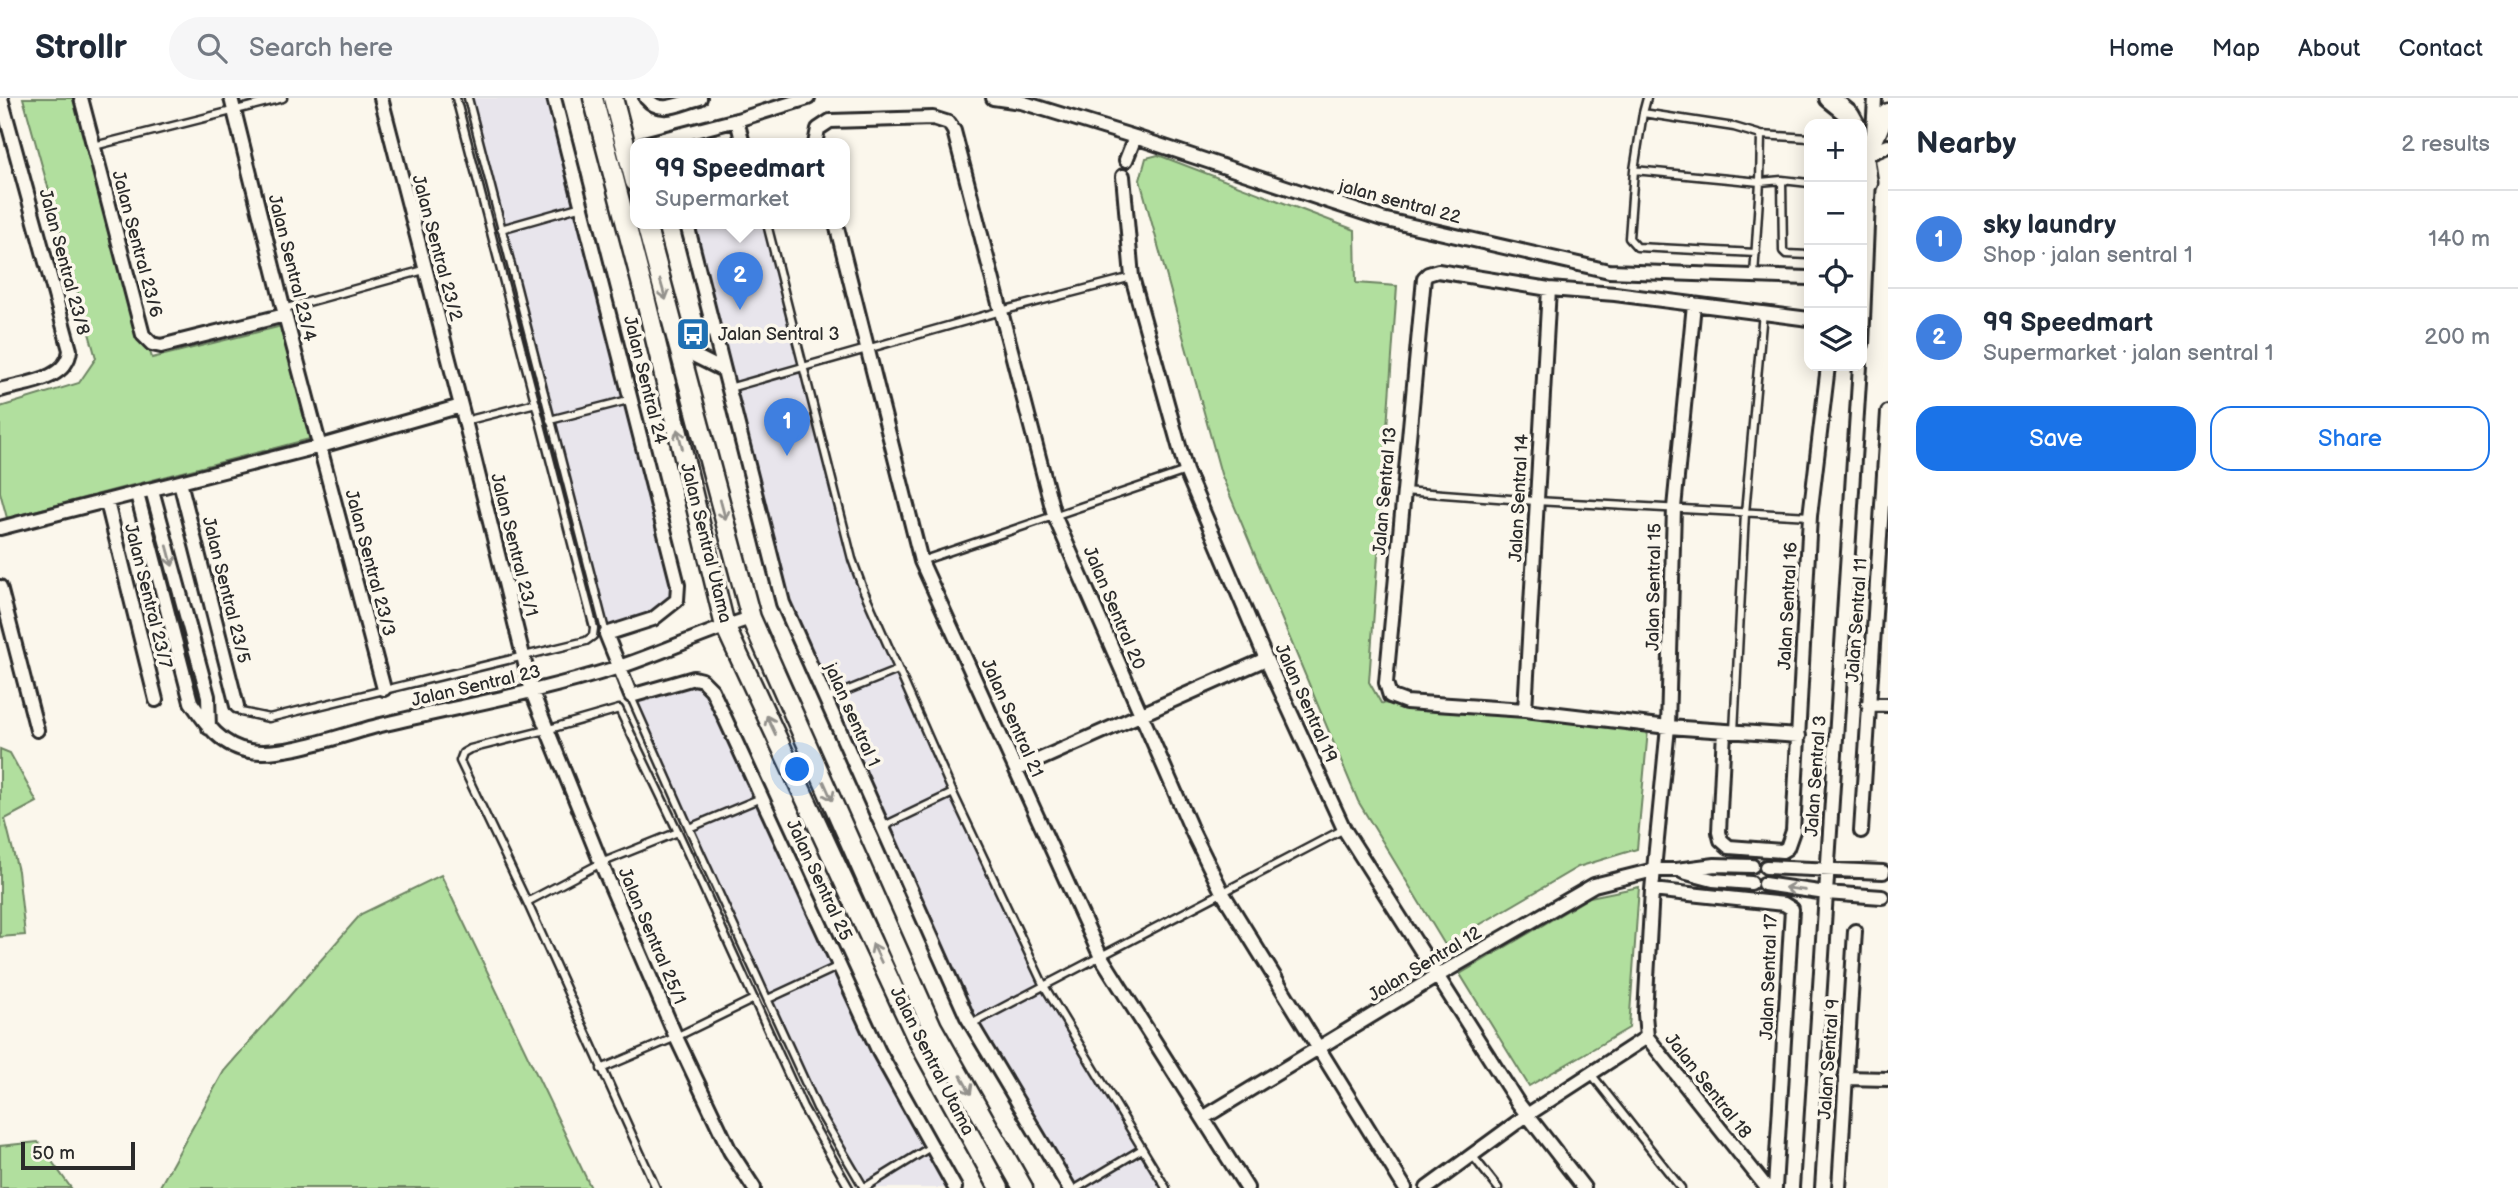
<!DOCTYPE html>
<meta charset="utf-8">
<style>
body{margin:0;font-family:"Balsamiq Sans",sans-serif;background:#f6f6f7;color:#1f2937}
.controls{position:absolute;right:21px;top:21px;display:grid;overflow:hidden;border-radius:14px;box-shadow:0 4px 18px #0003}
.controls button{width:63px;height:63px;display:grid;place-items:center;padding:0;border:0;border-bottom:2px solid #e0e1e3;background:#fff;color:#1f2937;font:35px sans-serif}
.scale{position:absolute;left:21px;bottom:18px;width:114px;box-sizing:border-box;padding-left:7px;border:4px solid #2b2b2b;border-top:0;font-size:19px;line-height:24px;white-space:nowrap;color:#2b2b2b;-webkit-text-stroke:5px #fbf7ec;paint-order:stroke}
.you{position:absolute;left:798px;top:672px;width:24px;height:24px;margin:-18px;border:5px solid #fff;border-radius:50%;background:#1a73e8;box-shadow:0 0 0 10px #1a73e833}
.badge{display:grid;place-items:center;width:46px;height:46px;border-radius:50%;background:#1a73e8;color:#fff;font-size:23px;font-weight:700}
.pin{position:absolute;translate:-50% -58px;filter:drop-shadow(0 2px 4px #0008)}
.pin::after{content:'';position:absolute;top:37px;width:24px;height:21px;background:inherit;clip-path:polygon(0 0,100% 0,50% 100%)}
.popup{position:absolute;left:630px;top:40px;width:220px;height:91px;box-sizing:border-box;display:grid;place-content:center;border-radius:14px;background:#fff;filter:drop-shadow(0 2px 5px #0005);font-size:23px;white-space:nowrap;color:#747a83}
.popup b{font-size:26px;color:#1f2937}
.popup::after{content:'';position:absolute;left:50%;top:100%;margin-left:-14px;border:14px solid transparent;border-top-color:#fff}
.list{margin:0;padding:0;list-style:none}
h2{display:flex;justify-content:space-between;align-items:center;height:91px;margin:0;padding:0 28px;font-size:30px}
h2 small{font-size:23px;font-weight:400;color:#747a83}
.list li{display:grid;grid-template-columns:46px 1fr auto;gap:21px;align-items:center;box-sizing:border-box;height:98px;padding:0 28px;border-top:2px solid #e0e1e3}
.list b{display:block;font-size:26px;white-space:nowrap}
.list p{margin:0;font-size:23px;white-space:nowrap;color:#747a83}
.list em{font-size:23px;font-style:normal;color:#747a83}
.actions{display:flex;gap:14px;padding:21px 28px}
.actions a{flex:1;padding:16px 0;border:2px solid #1a73e8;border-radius:21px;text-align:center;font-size:24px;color:#1a73e8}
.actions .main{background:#1a73e8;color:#fff}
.icon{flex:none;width:38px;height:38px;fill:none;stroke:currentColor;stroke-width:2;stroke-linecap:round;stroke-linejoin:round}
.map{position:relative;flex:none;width:1888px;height:1090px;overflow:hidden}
header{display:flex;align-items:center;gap:42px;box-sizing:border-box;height:98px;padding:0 35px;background:#fff;border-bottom:2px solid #e0e1e3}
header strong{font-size:33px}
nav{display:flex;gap:38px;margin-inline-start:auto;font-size:24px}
.search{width:490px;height:63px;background:#f6f6f7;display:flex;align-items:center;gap:18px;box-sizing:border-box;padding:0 24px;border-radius:38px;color:#747a83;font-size:26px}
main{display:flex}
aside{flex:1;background:#fff}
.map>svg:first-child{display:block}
</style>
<header>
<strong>Strollr</strong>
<div class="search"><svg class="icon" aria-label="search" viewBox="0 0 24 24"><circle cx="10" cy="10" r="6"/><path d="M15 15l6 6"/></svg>Search here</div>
<nav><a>Home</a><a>Map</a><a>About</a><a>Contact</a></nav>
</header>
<main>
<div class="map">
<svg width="1888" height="1090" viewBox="0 0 1888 1090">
<rect width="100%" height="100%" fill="#fbf7ec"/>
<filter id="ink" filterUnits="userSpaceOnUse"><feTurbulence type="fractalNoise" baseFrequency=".0143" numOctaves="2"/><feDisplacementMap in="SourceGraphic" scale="14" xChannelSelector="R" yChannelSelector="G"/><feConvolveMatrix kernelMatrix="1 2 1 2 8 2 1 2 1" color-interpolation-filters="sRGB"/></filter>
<g filter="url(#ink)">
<path fill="#e8e5ec" d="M 464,0 L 560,0 L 682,470 L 684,486 L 683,504 L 669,517 L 653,527 L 605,542 Z
M 681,126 L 771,126 L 860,476 L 909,589 L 1030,853 L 1049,888 L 1170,1090 L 1064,1090 L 961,919 L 778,507 Z
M 695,573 L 711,582 L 719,595 L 884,952 L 961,1090 L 860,1090 L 813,1010 L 629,603 L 634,591 Z"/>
<path fill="#b1df9e" stroke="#6e8564" stroke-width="2" d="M 23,0 L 75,0 L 152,260 L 286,227 L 317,339 L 7,420 L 0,394 L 0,309 L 79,285 L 96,260 Z
M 1158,57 L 1355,132 L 1356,185 L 1397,188 L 1369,584 L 1381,605 L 1648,632 L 1637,751 L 1578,769 L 1445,847 L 1358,703 L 1221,376 L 1140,82 L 1146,60 Z
M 0,651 L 10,655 L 37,704 L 5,721 L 18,773 L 25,837 L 0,839 Z
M 441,777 L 591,1090 L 159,1090 L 224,973 L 361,816 Z
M 1639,789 L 1629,930 L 1529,988 L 1460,876 L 1590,799 Z
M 38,1044 L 71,1090 L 0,1090 L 0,1048 Z"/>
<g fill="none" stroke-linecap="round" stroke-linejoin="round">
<g stroke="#2b2b2b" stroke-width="11">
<path id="lane" d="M 468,0 L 606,536
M 1643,15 L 1734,29 L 1761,37 L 1760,84 L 1634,72 L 1643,15 L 1647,0
M 1761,37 L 1809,40
M 94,48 L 283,0
M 1634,72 L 1629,140 L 1637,149 L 1756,155
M 1782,82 L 1809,85
M 767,126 L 852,461 L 863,491 L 953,695 L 1043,886 L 1166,1090
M 501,131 L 582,108
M 1754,178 L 1760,84 L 1782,82 L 1783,153 L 1786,156 L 1809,157
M 283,211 L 424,172
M 729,290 L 1001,213 L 1132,179
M 550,322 L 632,301
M 465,323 L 536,305
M 1403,393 L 1536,403 L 1810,418
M 921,463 L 1186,373
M 631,599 L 689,730 L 817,1010 L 864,1090
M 826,601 L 898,572
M 237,608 L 241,614 L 269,620 L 586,543 L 593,538 L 594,530 L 456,0
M 1734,634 L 1745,415 L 1763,214
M 882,729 L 953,695
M 689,730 L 761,700
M 527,804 L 601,765 L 678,734
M 768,901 L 839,868
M 971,926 L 1344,731
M 601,971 L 676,939 L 754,901
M 1592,977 L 1681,1090
M 1472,1057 L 1498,1090
M 656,1090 L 527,804 L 460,663 L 463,655 L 470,651 L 546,632 L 619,611 L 678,734 L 803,1009 L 849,1090
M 864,1090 L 932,1048
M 1077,1090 L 1142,1051"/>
</g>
<g stroke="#2b2b2b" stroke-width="18">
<path id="street" d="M 81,0 L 143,237 L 152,246 L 161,248 L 285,217
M 231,0 L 285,217 L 384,591
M 381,0 L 465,323 L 532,594 L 601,765 L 676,939 L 730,1053 L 754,1090
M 554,0 L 678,487 L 677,502 L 653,521 L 606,536 L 631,598 L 694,580 L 702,582 L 712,592 L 879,954 L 955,1090
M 646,0 C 661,18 680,5 700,0
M 993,0 L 1021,4 L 1135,39 L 1382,121 L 1609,173 L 1809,180
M 737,22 L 743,46
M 1873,36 L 1875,0
M 644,46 L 737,22 L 808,0
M 815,46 L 818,31 L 830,23 L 933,20 L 949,25 L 954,33 L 1054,417 L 1193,735 L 1222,794 L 1405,1090
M 1871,55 L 1888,48
M 1126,62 L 1135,39
M 1123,78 L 1132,179 L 1186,373 L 1266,561 L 1344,731 L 1518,1005 L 1584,1090
M 687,126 L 783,505 L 967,919 L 1069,1090
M 836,126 L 921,463 L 1100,857 L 1247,1090
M 1694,206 L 1674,410 L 1668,629 L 1652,792 L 1645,916 L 1647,939 L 1767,1090
M 1862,246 L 1869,79
M 681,251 L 723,272
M 0,292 C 24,285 67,283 70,252 L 1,0
M 180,384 L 237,608
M 152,392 L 208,598 L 209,630
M 137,396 L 191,604 C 206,626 222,649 250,653 C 288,659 346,635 385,626 C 462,608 540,594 616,570 C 662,555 705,534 751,520
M 107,404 L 156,602
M 0,430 L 321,348 L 461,308
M 0,489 L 37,632
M 1868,606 L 1888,607
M 1525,612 L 1549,191
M 1724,633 L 1719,734 L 1721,742 L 1729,749 L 1782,753 L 1787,750 L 1793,733 L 1810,418 L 1828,268
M 1799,638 L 1668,629 L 1525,612 L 1406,604 L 1390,598 L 1386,585 L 1424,180 L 1428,176 L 1438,173 L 1549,191 L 1615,196 L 1809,221
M 1016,672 L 1266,561
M 1861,733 L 1888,314
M 1766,769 L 1883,774
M 1683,774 L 1713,782 L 1751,785
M 1764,786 L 1826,795 L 1882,799
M 1652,792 L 1784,806 L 1792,811 L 1775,1090
M 1845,980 L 1888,981
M 1203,1020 L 1437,878 L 1594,787 L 1654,772 L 1676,772 L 1715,767 L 1752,768
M 1427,1090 L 1527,1017 L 1647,939
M 1807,1090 L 1860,268
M 1839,1090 L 1855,833"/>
</g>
<g stroke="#2b2b2b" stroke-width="23">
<path id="secondary" d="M 593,0 L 644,195 L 725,528 L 917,941 L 999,1090
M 613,0 L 635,84
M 1829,0 L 1850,17 L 1855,26
M 1873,43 L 1882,22 L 1888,15
M 1862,45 L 1868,85
M 646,126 L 751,520 L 932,929 L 1023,1090"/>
</g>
<use href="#lane" stroke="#fbf7ec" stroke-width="6"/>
<use href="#street" stroke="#fbf7ec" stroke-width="12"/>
<use href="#secondary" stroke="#fbf7ec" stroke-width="18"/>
</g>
<defs><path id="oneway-shaft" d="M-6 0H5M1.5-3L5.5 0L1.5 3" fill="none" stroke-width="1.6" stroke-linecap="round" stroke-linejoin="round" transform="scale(1.75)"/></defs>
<g stroke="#93918c">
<use href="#oneway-shaft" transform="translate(663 192) rotate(74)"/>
<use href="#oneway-shaft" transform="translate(680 341) rotate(-104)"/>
<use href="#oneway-shaft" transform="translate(723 412) rotate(75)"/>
<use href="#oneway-shaft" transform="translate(170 458) rotate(75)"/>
<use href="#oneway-shaft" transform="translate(771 627) rotate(-115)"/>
<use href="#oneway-shaft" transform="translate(828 693) rotate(66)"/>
<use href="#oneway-shaft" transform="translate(1795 791) rotate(-172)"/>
<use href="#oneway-shaft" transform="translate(877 855) rotate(-115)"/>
<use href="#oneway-shaft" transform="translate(966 987) rotate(61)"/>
</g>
</g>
<defs>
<g id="bus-square" transform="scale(1.75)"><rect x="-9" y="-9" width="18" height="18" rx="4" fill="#1f6fb2" stroke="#fbf7ec"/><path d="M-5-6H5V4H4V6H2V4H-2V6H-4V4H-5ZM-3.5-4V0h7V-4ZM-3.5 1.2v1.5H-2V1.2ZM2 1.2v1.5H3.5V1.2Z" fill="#fff"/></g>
</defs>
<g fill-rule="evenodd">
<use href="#bus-square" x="693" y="236"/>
</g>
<g text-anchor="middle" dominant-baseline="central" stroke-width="7" stroke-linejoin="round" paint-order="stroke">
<g font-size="18" fill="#2b2b2b" stroke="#fbf7ec">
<text transform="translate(1400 104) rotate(15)">jalan sentral 22</text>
<text transform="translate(137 146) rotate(75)">Jalan Sentral 23/6</text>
<text transform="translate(437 150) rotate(75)">Jalan Sentral 23/2</text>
<text transform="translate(64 164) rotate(75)">Jalan Sentral 23/8</text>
<text transform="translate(292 170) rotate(76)">Jalan Sentral 23/4</text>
<text transform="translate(645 282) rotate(76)">Jalan Sentral 24</text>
<text transform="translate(1385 393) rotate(-85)">Jalan Sentral 13</text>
<text transform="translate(1519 400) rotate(-87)">Jalan Sentral 14</text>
<text transform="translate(706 445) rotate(76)">Jalan Sentral Utama</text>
<text transform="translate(514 447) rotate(76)">Jalan Sentral 23/1</text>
<text transform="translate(370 465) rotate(75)">Jalan Sentral 23/3</text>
<text transform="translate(1654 489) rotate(-89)">Jalan Sentral 15</text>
<text transform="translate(226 492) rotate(76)">Jalan Sentral 23/5</text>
<text transform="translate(148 498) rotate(76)">Jalan Sentral 23/7</text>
<text transform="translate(1788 508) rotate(-87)">Jalan Sentral 16</text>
<text transform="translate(1114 510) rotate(67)">Jalan Sentral 20</text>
<text transform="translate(1857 522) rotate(-86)">Jalan Sentral 11</text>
<text transform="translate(476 588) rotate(-13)">Jalan Sentral 23</text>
<text transform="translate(1306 605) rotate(66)">Jalan Sentral 19</text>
<text transform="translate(852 617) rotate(66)">jalan sentral 1</text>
<text transform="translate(1012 620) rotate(66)">Jalan Sentral 21</text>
<text transform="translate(1816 678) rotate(-86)">Jalan Sentral 3</text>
<text transform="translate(819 782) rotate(65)">Jalan Sentral 25</text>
<text transform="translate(652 838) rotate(67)">Jalan Sentral 25/1</text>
<text transform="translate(1425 866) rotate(-31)">Jalan Sentral 12</text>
<text transform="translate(1769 879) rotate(-88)">Jalan Sentral 17</text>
<text transform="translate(1829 961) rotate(-86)">Jalan Sentral 9</text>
<text transform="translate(932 963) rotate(63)">Jalan Sentral Utama</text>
<text transform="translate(1708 988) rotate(52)">Jalan Sentral 18</text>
</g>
<g font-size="18" fill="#2b2b2b" stroke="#fbf7ec" text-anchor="start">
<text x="718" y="236">Jalan Sentral 3</text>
</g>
</g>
</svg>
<div class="controls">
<button>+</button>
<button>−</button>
<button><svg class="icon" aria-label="locate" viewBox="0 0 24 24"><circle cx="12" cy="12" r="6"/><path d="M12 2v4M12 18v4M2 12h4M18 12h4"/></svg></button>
<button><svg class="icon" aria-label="layers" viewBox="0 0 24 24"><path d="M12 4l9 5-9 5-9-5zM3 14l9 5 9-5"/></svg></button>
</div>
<div class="scale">50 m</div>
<div class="you"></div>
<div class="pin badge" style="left:787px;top:358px;background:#3f7fe0">1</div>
<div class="pin badge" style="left:740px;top:212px;background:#3f7fe0">2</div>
<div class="popup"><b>99 Speedmart</b>Supermarket</div>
</div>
<aside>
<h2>Nearby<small>2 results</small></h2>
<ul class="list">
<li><span class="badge" style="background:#3f7fe0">1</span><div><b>sky laundry</b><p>Shop · jalan sentral 1</p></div><em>140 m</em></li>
<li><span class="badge" style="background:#3f7fe0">2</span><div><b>99 Speedmart</b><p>Supermarket · jalan sentral 1</p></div><em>200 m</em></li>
</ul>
<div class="actions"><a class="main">Save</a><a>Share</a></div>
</aside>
</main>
